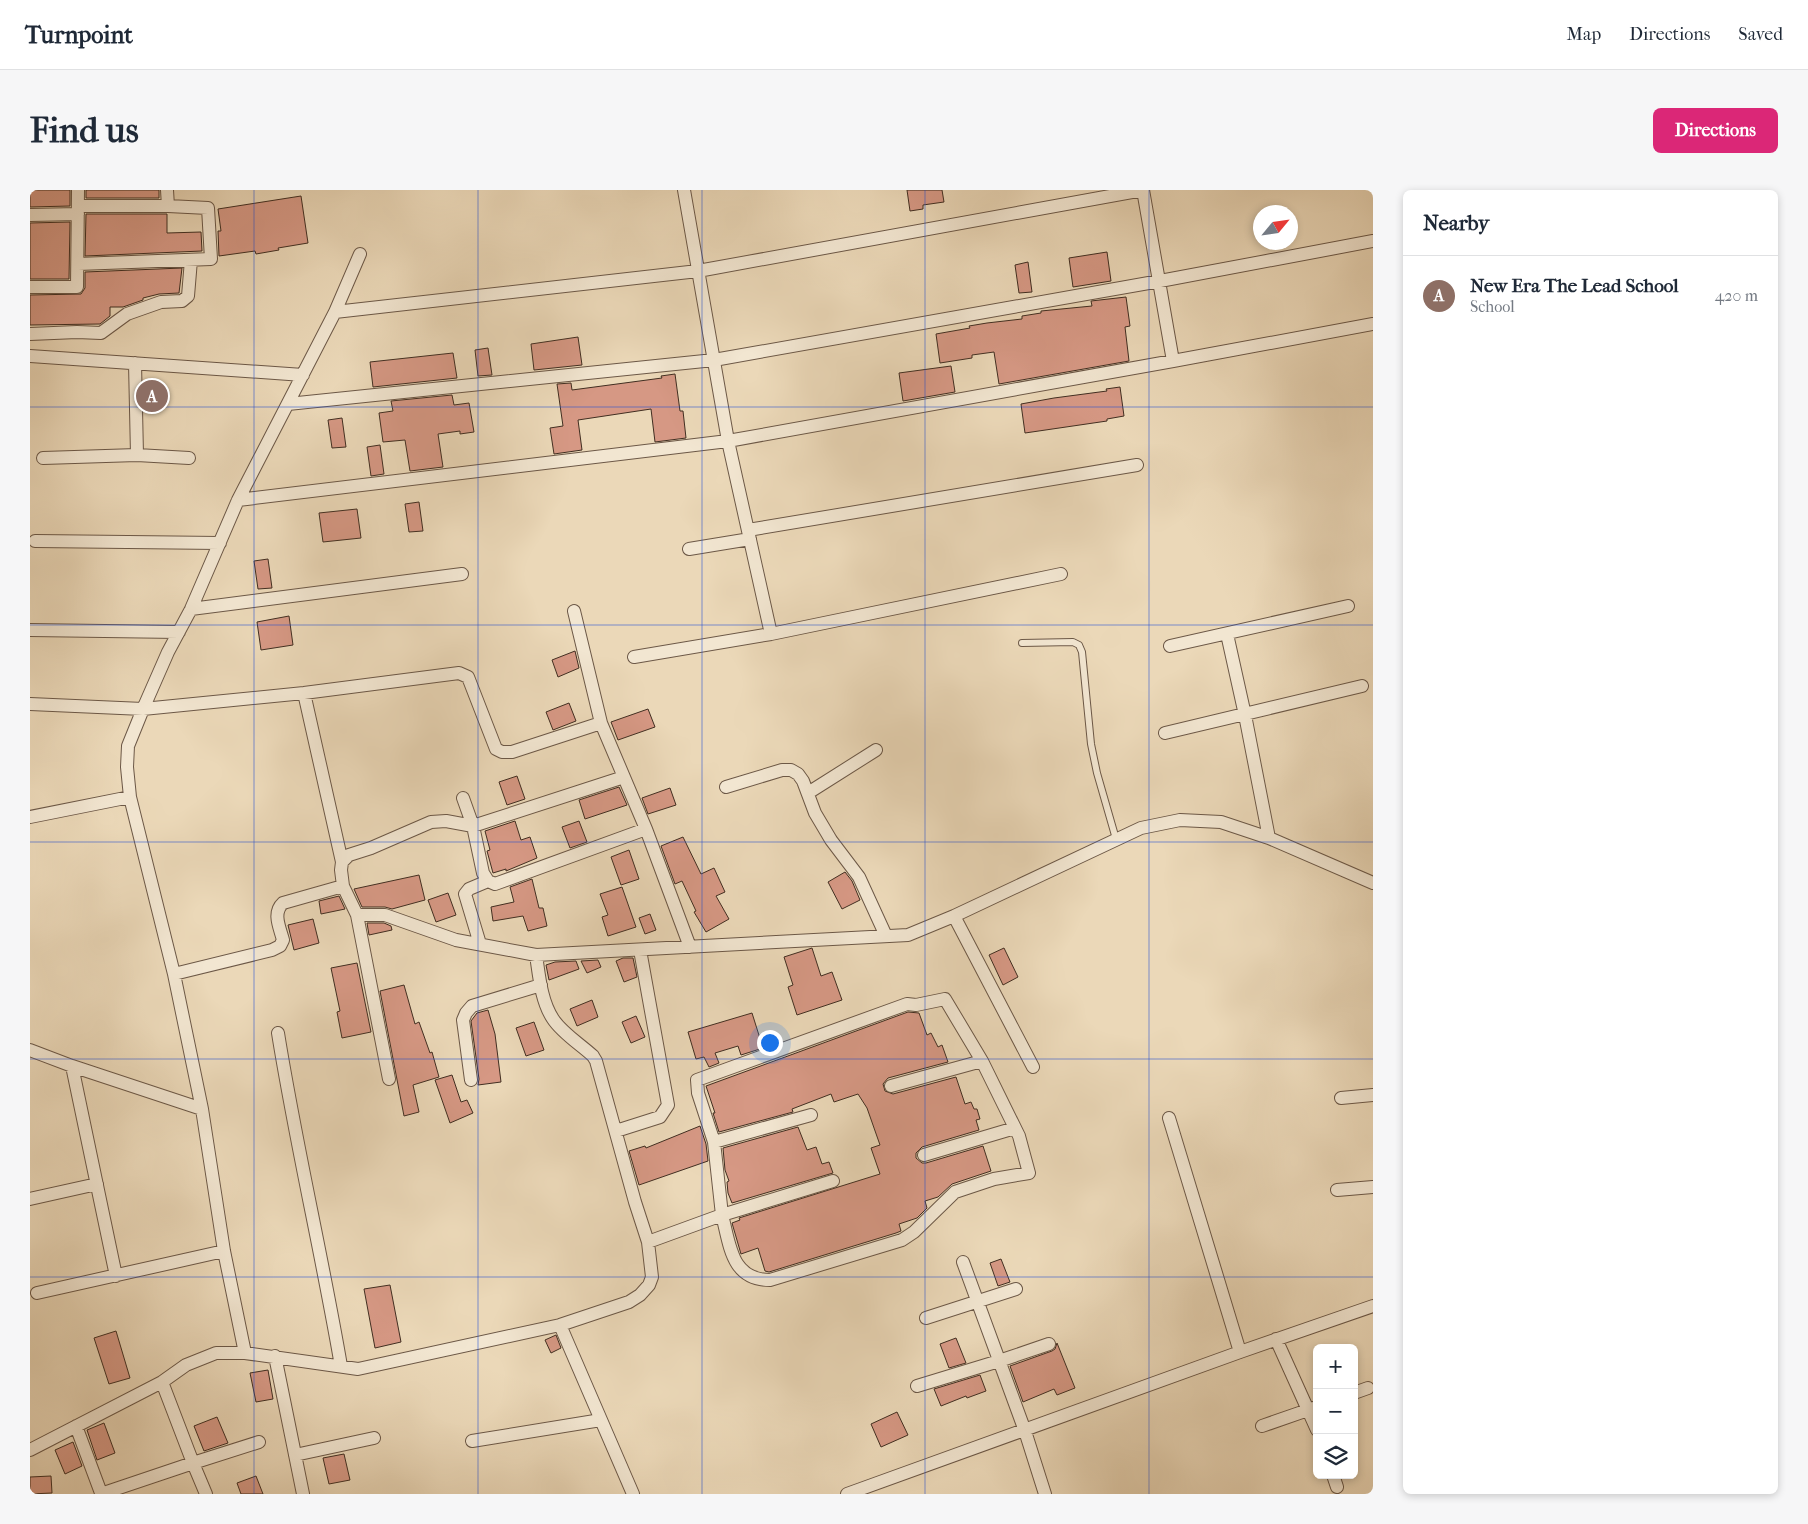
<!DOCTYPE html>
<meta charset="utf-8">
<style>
body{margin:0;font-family:"IM FELL French Canon",serif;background:#f6f6f7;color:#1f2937}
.controls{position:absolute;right:15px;bottom:15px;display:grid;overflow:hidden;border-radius:8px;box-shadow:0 2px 8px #0003}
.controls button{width:45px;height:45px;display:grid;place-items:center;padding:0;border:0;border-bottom:1px solid #e0e1e3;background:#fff;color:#1f2937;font:25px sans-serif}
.compass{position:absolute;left:1223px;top:15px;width:45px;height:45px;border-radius:50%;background:#fff;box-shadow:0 2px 8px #0003;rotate:61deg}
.you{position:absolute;left:739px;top:852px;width:18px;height:18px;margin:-12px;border:4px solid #fff;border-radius:50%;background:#1a73e8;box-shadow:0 0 0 8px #1a73e833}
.badge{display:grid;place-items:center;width:32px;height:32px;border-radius:50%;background:#db2777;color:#fff;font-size:16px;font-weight:700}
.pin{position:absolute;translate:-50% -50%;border:2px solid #fff;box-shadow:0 1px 5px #0006}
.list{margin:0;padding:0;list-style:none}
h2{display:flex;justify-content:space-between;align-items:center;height:65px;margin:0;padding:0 20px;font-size:21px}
h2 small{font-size:16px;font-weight:400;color:#747a83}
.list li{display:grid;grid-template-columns:32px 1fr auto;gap:15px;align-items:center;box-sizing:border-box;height:80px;padding:0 20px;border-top:1px solid #e0e1e3}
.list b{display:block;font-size:19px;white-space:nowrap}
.list p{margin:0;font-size:16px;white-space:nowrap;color:#747a83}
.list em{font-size:16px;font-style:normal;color:#747a83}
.icon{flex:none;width:28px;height:28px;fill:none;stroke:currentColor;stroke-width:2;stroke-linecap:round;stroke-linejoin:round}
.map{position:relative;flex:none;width:1343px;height:1304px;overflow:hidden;border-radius:8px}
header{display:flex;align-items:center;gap:30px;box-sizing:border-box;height:70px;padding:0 25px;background:#fff;border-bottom:1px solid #e0e1e3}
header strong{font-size:24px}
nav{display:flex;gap:28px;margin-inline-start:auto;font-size:18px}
.intro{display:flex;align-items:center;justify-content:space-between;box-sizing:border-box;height:120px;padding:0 30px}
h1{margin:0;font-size:35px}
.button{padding:12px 22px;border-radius:8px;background:#db2777;color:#fff;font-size:18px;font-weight:700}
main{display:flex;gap:30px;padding:0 30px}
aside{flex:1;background:#fff;border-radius:8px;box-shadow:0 2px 8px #0003}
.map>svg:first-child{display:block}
</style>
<header>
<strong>Turnpoint</strong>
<nav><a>Map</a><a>Directions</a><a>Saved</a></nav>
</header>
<div class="intro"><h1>Find us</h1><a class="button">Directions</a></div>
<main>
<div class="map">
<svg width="1343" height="1304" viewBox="0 0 1343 1304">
<rect width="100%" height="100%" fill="#ebd8b8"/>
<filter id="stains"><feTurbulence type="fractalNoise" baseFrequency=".004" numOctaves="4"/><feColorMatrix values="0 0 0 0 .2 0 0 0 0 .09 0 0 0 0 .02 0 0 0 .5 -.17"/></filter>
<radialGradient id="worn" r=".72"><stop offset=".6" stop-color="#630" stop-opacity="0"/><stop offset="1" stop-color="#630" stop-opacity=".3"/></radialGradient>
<path fill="#d69884" stroke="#412e21" d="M 0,0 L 40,0 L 40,16 L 0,17 Z
M 56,0 L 129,0 L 129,8 L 56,8 Z
M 877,0 L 912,0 L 914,12 L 893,15 L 893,19 L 880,21 Z
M 271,6 L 278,53 L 248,58 L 249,60 L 226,64 L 225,61 L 189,66 L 188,41 L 191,41 L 188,19 Z
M 56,24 L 137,24 L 137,43 L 171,42 L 172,61 L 55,66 Z
M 40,32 L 39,89 L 0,89 L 0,33 Z
M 1077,62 L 1081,91 L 1043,97 L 1039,68 Z
M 998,72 L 1002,102 L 989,103 L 985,75 Z
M 152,78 L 149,103 L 129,104 L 113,108 L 113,110 L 93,117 L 80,117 L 80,126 L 70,134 L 0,135 L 0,105 L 51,104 L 55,98 L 55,82 Z
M 1096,107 L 1100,136 L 1095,137 L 1099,171 L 969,194 L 964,162 L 942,165 L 942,168 L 910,173 L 906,144 L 940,138 L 939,136 L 957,133 L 992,129 L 992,126 L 1011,123 L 1011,121 L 1062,116 L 1061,111 Z
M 548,147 L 552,175 L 504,180 L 501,154 Z
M 458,158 L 462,185 L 448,186 L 445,160 Z
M 423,163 L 427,188 L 343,197 L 340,172 Z
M 921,176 L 925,202 L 873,211 L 869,183 Z
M 645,184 L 650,221 L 653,221 L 656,248 L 625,252 L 621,219 L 548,230 L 552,260 L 524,264 L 520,238 L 533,236 L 527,194 L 541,193 L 542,200 L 632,188 L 631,186 Z
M 1090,197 L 1094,226 L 1077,229 L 1077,231 L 995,243 L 991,214 L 1024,208 L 1077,201 L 1076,199 Z
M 422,205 L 424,215 L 439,213 L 444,242 L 430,244 L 430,241 L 408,244 L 413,277 L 380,281 L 375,250 L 353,252 L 349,223 L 363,221 L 361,211 Z
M 312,228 L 316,257 L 302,258 L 298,230 Z
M 350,255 L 354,284 L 341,286 L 337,257 Z
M 389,312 L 393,341 L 379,342 L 375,314 Z
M 327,319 L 331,348 L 293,352 L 289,323 Z
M 238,369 L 242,398 L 228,399 L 224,371 Z
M 259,426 L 263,455 L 231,460 L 227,432 Z
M 545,461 L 549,478 L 528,487 L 522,470 Z
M 539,513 L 546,531 L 523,540 L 516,522 Z
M 618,519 L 625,537 L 588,550 L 581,532 Z
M 487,586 L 495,609 L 477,615 L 469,592 Z
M 589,597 L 597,615 L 555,629 L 549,610 Z
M 640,598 L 646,615 L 618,624 L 612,608 Z
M 485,631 L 491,650 L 500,647 L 507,668 L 476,681 L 476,679 L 463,683 L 457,661 L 460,660 L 455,641 Z
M 549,631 L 557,652 L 540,658 L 532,637 Z
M 653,647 L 671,684 L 684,678 L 695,702 L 686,706 L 699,729 L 676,742 L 664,722 L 666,721 L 652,691 L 645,694 L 631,656 Z
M 599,660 L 609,689 L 591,695 L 581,667 Z
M 815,682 L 822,691 L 830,710 L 812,719 L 798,692 Z
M 389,685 L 395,710 L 362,719 L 355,717 L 332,717 L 324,699 Z
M 502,689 L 509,718 L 513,718 L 517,736 L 498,741 L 493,726 L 463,731 L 461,717 L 484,712 L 480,697 Z
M 592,697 L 606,737 L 578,746 L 572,727 L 578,725 L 570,704 Z
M 418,703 L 426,725 L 406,732 L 398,710 Z
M 309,706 L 315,719 L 291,724 L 289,711 Z
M 620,724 L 626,740 L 615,744 L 609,728 Z
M 283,729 L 289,753 L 264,760 L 258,735 Z
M 337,733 L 354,733 L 361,736 L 362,740 L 339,745 Z
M 782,758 L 791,786 L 802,782 L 812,810 L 767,825 L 758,797 L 763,795 L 754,767 Z
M 974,758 L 988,787 L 973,795 L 959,765 Z
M 593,768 L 603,768 L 607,787 L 594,792 L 586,771 Z
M 568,770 L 571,777 L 557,783 L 551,771 Z
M 546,771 L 549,779 L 519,790 L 516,775 L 525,772 Z
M 327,773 L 341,842 L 312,848 L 307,822 L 310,821 L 301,778 Z
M 374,795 L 385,834 L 389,832 L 400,863 L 402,862 L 409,887 L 383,895 L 389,922 L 374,926 L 350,801 Z
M 562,810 L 568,827 L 547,836 L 540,819 Z
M 458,820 L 465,844 L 471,892 L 448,895 L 449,889 L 441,831 L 447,823 Z
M 878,822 L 889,823 L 897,845 L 901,843 L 908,857 L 912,855 L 918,872 L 858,888 L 853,894 L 855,901 L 863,904 L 926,887 L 935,914 L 941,912 L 944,919 L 947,919 L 950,929 L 946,930 L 949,940 L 892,957 L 886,963 L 886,968 L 892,973 L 896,973 L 953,956 L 961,981 L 922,994 L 908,1007 L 895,1011 L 897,1018 L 887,1028 L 869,1034 L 871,1041 L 866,1043 L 739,1082 L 735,1081 L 728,1058 L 711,1064 L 702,1033 L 710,1030 L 709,1028 L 850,984 L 841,958 L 850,955 L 837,918 L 828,904 L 804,912 L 801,904 L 762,919 L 763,922 L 689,942 L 683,923 L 685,923 L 676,896 Z
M 722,823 L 733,858 L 711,865 L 708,856 L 685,863 L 689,873 L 679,877 L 674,867 L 666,869 L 658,842 Z
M 606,826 L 615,847 L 601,853 L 592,832 Z
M 504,832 L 514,860 L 496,866 L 486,838 Z
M 422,885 L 431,912 L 437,910 L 443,923 L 420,933 L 405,890 Z
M 670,936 L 676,954 L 678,971 L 609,995 L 599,961 L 615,956 L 616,958 Z
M 768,937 L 777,960 L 786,957 L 792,974 L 799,972 L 803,983 L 702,1013 L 698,1003 L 697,992 L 699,991 L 695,980 L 693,958 Z
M 971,1069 L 980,1092 L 968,1096 L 960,1073 Z
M 360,1095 L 371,1152 L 345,1158 L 334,1099 Z
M 86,1141 L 100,1188 L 79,1194 L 64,1148 Z
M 526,1145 L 531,1158 L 521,1163 L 515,1150 Z
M 926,1148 L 936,1173 L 919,1178 L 910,1154 Z
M 1027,1153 L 1045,1198 L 1027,1205 L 1024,1199 L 993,1212 L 980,1176 L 1022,1161 L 1025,1159 Z
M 238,1180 L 243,1209 L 226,1212 L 220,1183 Z
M 950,1185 L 956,1201 L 937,1208 L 936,1206 L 911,1216 L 904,1199 Z
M 867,1222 L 878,1245 L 851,1257 L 841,1234 Z
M 187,1227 L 198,1253 L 174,1261 L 164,1236 Z
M 74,1233 L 85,1263 L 67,1270 L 57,1240 Z
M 43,1252 L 52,1276 L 35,1284 L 25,1260 Z
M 314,1264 L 320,1290 L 299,1294 L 293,1268 Z
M 21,1286 L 22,1303 L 0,1304 L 0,1287 Z
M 226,1286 L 233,1304 L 211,1304 L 207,1293 Z"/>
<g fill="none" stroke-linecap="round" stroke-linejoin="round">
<g stroke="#6c5847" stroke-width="8">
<path id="lane" d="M 992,453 L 1043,452 L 1049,455 L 1052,462 L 1061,554 L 1067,583 L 1086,649"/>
</g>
<g stroke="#6c5847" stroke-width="14">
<path id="street" d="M 137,0 L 138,16
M 654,0 L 698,251 L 741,444
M 0,25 L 48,24
M 48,74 L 181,69 L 178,18 L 138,16 L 48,16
M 0,97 L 47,97 L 48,0
M 305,122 L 330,64
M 0,144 L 47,142 L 71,143 L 97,124 L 131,112 L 152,111 L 158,106 L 161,70
M 0,166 L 273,185
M 1143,171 L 1343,134
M 105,173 L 107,265
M 258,214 L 684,170 L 1130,91 L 1343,51
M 13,268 L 107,265 L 159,268
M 208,310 L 698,251 L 1143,171 L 1113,0
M 718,340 L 1107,275
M 5,351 L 190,353
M 659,359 L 720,349
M 161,419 L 432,384
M 544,421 L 571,533 L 616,639 L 660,757
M 0,440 L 149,442
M 1197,444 L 1215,525 L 1239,648
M 1140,456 L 1318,416
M 604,467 L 741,444 L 1031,384
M 0,514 L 113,519 L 274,503 L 429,483 L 438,487 L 466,559 L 472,562 L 482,562 L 571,533
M 1135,543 L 1332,496
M 696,597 L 752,580 L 761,580 L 768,584 L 773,591 L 785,623 L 801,650 L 829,687 L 856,746
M 778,603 L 846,560
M 433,608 L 443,636 L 594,587
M 0,627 L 100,607
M 312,672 L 319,665 L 341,658 L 401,632 L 416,631 L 443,636 L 453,683 L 458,691 L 465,694 L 616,639
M 313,696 L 327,725 L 359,889
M 327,725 L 355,725 L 426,750 L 506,765 L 878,745 L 924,726 L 1111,638 L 1150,630 L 1191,632 L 1239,648 L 1343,693
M 924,726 L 1003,877
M 450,754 L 435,704 L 439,699 L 458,691
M 144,784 L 242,760 L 250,756 L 253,750 C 250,738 242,723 253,713 L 313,696 L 311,680 L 312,672 L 274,503
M 248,843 C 266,955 292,1065 311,1176
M 0,860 L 42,876 L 172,919
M 42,876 L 86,1086
M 441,890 L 433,830 L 436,823 L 442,816 L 511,795
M 861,896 L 952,871
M 1311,908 L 1343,905
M 1139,928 L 1210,1162
M 586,941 L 630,927 L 638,915 L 610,760
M 684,952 L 781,925
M 894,965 L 985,938
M 1307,1000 L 1343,997
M 0,1009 L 67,994
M 618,1052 L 692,1025 C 700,1055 701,1090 740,1090 L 872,1050 L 884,1042 L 925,1002 L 964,989 L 999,983 L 989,946 L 952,871 L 915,809 L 886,815 L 877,814 L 667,890 L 668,903 L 684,952 L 692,1025 L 803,991
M 933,1072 L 995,1241 L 1015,1304
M 7,1103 L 194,1061
M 896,1128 L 986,1099
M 530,1135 L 603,1304
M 1246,1149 L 1278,1220 L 1287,1217
M 215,1163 L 194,1061 L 172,919 L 144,784 L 100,607 L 97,577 L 98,556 L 113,519 L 138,462 L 161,419 L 208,310 L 305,122 L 668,81 L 1113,0
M 245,1166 L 273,1304
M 887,1196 L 969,1171 L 1019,1154
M 1324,1203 L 1338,1198
M 46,1236 L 71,1303
M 1232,1236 L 1278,1220 L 1287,1240
M 442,1251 L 571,1230
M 0,1260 L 132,1192 L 156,1175 L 186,1163 L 215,1163 L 328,1179 L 530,1135 L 599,1112 L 610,1105 L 619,1095 L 622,1087 L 618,1052 L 605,1012 L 566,871 L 563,866 C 550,854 532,843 523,829 C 511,811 509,785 506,765
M 265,1265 L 344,1248
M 1303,1285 L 1307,1297
M 71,1304 L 163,1273 L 132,1192
M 176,1304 L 163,1273 L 229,1252
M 817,1304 L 1210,1162 L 1343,1116"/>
</g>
<use href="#lane" stroke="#f2e6d1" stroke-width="6"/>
<use href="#street" stroke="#f2e6d1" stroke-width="12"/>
</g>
<path fill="none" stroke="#1d4ed8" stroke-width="1" stroke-opacity="0.55" d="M 224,0 L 224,1304M 448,0 L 448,1304M 672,0 L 672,1304M 895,0 L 895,1304M 1119,0 L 1119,1304M 0,217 L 1343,217M 0,435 L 1343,435M 0,652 L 1343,652M 0,869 L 1343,869M 0,1087 L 1343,1087"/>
<rect width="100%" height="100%" filter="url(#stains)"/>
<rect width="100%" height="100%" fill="url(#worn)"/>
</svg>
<div class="controls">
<button>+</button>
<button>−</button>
<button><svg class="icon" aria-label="layers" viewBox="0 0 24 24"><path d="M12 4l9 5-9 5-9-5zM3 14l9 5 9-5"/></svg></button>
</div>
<svg class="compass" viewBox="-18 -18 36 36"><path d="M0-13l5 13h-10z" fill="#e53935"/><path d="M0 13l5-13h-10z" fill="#747a83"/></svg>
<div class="you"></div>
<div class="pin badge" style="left:122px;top:206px;background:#8d6e63">A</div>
</div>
<aside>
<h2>Nearby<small></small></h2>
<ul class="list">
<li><span class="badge" style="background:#8d6e63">A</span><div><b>New Era The Lead School</b><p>School</p></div><em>420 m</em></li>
</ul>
</aside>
</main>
